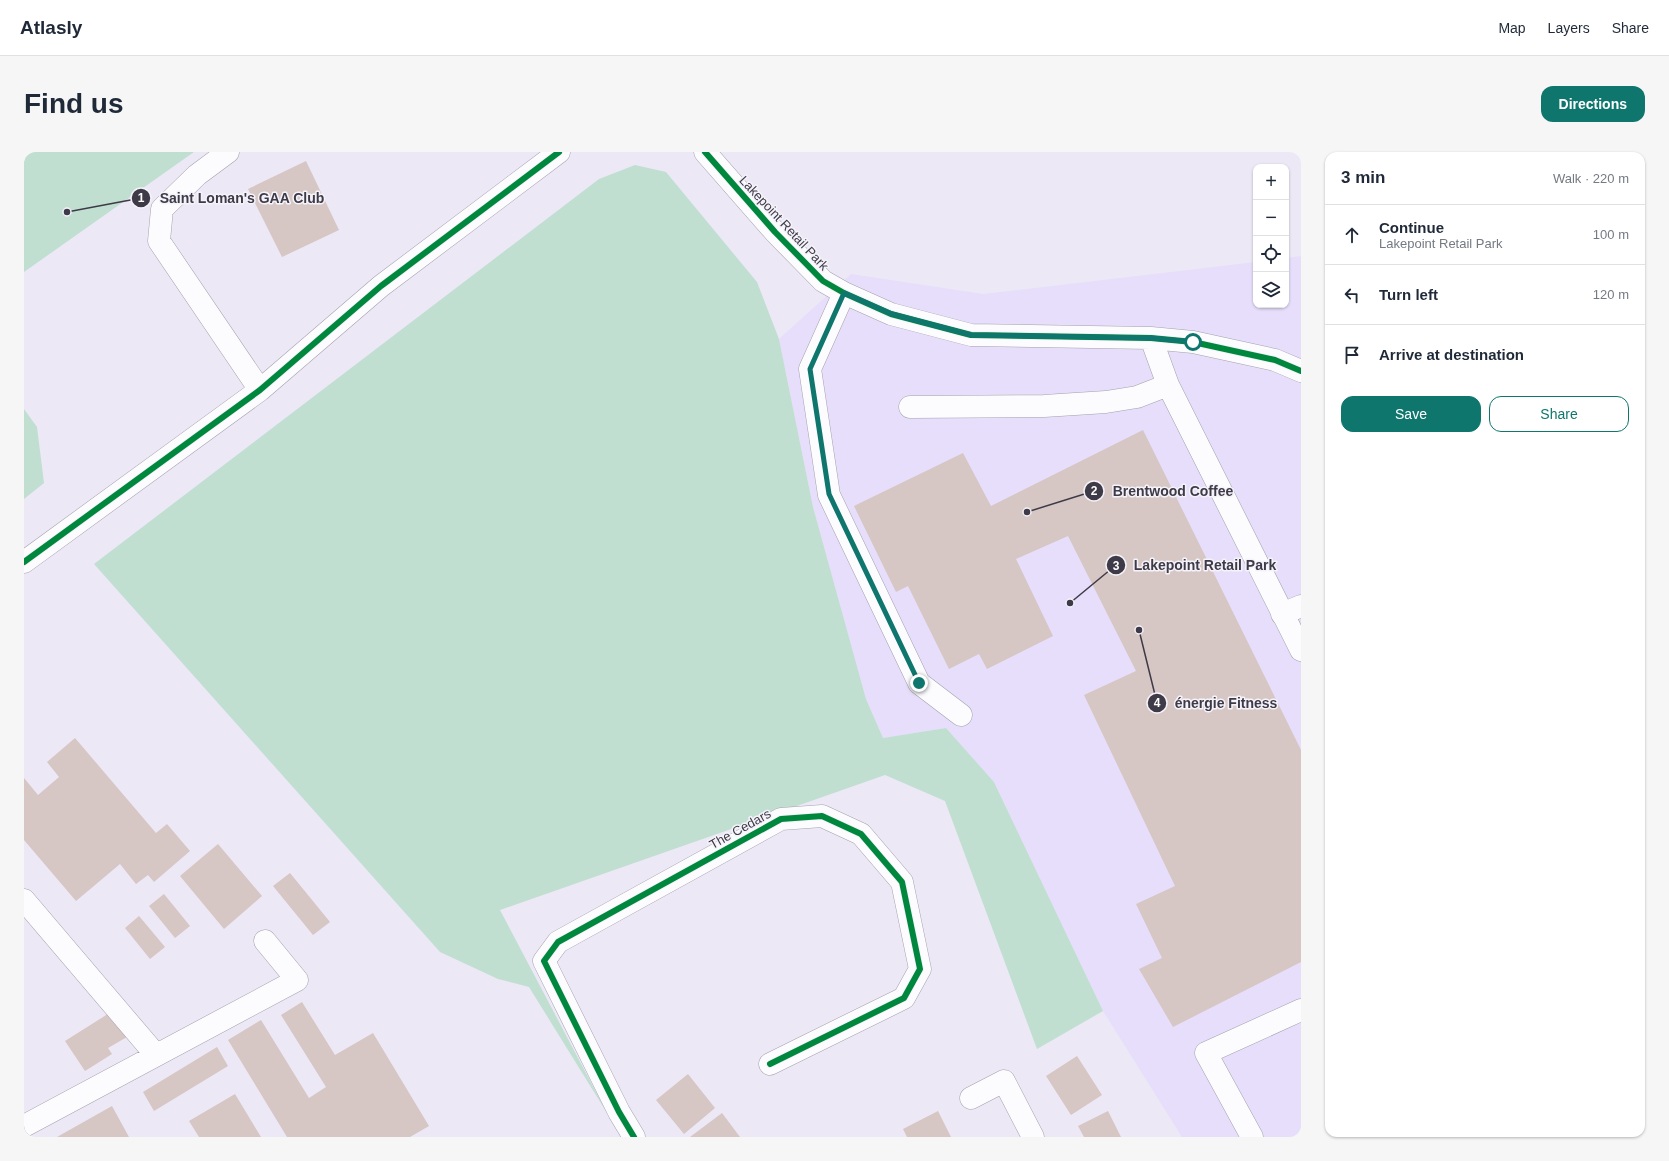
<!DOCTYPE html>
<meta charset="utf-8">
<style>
body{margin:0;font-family:Arial,sans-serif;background:#f6f6f7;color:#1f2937}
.controls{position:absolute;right:12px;top:12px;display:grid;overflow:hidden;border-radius:8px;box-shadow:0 1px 3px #0004}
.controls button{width:36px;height:36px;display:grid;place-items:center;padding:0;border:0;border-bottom:1px solid #e0e1e3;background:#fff;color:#1f2937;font:20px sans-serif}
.stop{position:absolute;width:12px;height:12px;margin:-9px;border:3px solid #0f766e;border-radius:50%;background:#fff}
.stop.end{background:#0f766e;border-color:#fff;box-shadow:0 1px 4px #0008}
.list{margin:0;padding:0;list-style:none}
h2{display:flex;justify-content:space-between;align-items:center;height:52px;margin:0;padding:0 16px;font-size:17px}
h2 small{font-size:13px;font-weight:400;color:#747a83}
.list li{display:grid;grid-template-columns:26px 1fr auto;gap:12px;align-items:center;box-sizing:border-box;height:60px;padding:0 16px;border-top:1px solid #e0e1e3}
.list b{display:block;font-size:15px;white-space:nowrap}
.list p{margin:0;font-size:13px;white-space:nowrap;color:#747a83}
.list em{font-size:13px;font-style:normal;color:#747a83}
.actions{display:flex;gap:8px;padding:12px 16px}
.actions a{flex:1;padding:9px 0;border:1px solid #0f766e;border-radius:12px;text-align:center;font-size:14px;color:#0f766e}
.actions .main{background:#0f766e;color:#fff}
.icon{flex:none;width:22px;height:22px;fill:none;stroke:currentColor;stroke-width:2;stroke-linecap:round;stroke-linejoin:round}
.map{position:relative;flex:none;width:1277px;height:985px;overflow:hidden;border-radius:12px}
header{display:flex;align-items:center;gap:24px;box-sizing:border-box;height:56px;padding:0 20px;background:#fff;border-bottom:1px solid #e0e1e3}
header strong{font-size:19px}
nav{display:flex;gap:22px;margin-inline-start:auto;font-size:14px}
.intro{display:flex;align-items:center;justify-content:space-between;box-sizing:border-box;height:96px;padding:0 24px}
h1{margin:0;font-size:28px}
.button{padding:10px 18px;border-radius:12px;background:#0f766e;color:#fff;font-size:14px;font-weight:700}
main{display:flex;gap:24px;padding:0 24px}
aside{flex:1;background:#fff;border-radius:12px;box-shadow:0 1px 3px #0004}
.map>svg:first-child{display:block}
</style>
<header>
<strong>Atlasly</strong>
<nav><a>Map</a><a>Layers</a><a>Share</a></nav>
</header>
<div class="intro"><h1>Find us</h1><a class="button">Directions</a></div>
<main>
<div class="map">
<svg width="1277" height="985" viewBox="0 0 1277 985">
<rect width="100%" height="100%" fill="#ece8f6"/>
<path fill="#e6defa" d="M 1277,104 L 1277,985 L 1158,985 L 1079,859 L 970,630 L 922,576 L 859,586 L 842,547 L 789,355 L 755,187 L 827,122 L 959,142 L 1232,110 L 1232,153 L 1262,153 L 1262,106 Z"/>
<path fill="#c0dfd1" d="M 0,0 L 170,0 L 0,120 Z
M 611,13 L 642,20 L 733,130 L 755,187 L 789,355 L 842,547 L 859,586 L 922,576 L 970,630 L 1079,859 L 1013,897 L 921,649 L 861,623 L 476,758 L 583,961 L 505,835 L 474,827 L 416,800 L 70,412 L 575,27 Z
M 0,257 L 13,275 L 20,331 L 0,347 Z"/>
<path fill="#d6c6c4" d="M 282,9 L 315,78 L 258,105 L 224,37 Z
M 1119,278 L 1277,598 L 1277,810 L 1149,875 L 1115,817 L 1138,806 L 1112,752 L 1151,734 L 1060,543 L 1112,519 L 1044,384 L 992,407 L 1029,484 L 963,517 L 955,502 L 925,517 L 884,434 L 872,440 L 830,354 L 939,301 L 967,354 Z
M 51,586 L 132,681 L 143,672 L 166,699 L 130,730 L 124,723 L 112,732 L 96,712 L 52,749 L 0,688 L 0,626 L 14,643 L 35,625 L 23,610 Z
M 194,692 L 238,744 L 200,777 L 156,724 Z
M 266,721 L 306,770 L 289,783 L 249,734 Z
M 140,742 L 166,774 L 151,786 L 125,754 Z
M 115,764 L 141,795 L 126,807 L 101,776 Z
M 278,850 L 311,903 L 349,881 L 405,974 L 386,985 L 263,985 L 204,888 L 237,868 L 285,946 L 302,935 L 257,863 Z
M 87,860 L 103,885 L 84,896 L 88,902 L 61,919 L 41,889 Z
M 193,895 L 204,914 L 130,959 L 119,940 Z
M 1053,904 L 1078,943 L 1047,963 L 1022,924 Z
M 664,922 L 691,956 L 660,982 L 632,948 Z
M 211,942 L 237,985 L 175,985 L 165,969 Z
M 88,954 L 105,985 L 33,985 Z
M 914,959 L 927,985 L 883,985 L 879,977 Z
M 1084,959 L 1097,985 L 1060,985 L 1054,974 Z
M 698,961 L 716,985 L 666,985 Z"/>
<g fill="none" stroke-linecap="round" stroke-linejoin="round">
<g stroke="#a4a1ad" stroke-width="23">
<path id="minor" d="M 204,0 L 173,23 L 138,57 L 135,89 L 236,238
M 681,0 L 751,80 L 799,129 L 820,141 L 867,162 L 947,183 L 1127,186 L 1169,190 L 1251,208 L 1277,219
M 820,141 L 786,217 L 805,343 L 895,531 L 937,563
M 1127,186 L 1144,233 L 1277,498
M 886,255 L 1020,254 L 1082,250 L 1113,245 L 1144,233
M 0,410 L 236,238 L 357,134 L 535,0
M 1258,462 L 1277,454
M 0,748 L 132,903
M 947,946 L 980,929 L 1009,985
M 0,974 L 273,828 L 241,789
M 610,985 L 595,960 L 520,809 L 534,790 L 757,667 L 798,664 L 837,682 L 878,730 L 896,817 L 880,846 L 746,912
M 1228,985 L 1182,901 L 1277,858"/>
</g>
<use href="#minor" stroke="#fcfcfe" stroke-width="22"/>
<g stroke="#f5f3fa" stroke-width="8">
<path id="cycleway" d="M 681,0 L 751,80 L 799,129 L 820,141 L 867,162 L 947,183 L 1127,186 L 1169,190 L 1251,208 L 1277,219
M 0,410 L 236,238 L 357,134 L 535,0
M 610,985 L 595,960 L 520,809 L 534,790 L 757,667 L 798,664 L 837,682 L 878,730 L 896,817 L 880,846 L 746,912"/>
</g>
<use href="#cycleway" stroke="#00873e" stroke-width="6"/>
</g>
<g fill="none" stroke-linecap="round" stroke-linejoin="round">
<path stroke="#0f766e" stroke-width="5" d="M 895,531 L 805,342 L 786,217 L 820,141 L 868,162 L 947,183 L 1127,186 L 1169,190"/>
</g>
<g text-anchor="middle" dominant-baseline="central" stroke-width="3" stroke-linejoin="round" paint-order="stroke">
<g font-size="13" fill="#3e3a47" stroke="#f5f3fa">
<text transform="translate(760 71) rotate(47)">Lakepoint Retail Park</text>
<text transform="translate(716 677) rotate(-29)">The Cedars</text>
</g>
</g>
<path fill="none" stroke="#3e3a47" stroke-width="1.5" d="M43 60L117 46M1003 360L1070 339M1046 451L1092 413M1115 478L1133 551"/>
<g fill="#3e3a47" stroke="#f5f3fa" stroke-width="1.5">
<circle cx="43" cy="60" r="4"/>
<circle cx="1003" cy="360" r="4"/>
<circle cx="1046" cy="451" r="4"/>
<circle cx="1115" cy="478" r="4"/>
<circle cx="117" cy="46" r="10"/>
<circle cx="1070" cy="339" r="10"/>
<circle cx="1092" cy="413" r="10"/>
<circle cx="1133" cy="551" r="10"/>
</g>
<g font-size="12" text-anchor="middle" font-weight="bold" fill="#fff">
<text x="117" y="50">1</text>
<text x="1070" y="343">2</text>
<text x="1092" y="418">3</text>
<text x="1133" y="555">4</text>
</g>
<g font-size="14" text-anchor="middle" font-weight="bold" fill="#3e3a47" stroke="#f5f3fa" stroke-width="3" stroke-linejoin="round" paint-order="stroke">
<text x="218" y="51">Saint Loman's GAA Club</text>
<text x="1149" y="344">Brentwood Coffee</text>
<text x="1181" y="418">Lakepoint Retail Park</text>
<text x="1202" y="556">énergie Fitness</text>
</g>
</svg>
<div class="controls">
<button>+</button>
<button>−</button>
<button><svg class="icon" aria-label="locate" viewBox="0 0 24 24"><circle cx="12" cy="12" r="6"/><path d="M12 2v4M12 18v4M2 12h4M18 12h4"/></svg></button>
<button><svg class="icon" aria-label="layers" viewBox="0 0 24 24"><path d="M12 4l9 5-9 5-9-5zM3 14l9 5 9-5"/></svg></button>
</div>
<div class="stop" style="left:1169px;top:190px"></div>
<div class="stop end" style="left:895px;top:531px"></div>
</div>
<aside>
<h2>3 min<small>Walk · 220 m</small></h2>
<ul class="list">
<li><svg class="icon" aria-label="ahead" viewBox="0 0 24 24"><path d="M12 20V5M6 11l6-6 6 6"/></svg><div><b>Continue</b><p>Lakepoint Retail Park</p></div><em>100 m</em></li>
<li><svg class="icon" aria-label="left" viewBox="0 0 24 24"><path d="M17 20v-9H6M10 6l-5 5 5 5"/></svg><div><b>Turn left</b></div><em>120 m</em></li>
<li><svg class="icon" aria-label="arrive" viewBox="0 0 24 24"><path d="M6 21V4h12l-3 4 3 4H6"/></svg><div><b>Arrive at destination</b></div></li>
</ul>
<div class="actions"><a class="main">Save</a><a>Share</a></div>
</aside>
</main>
